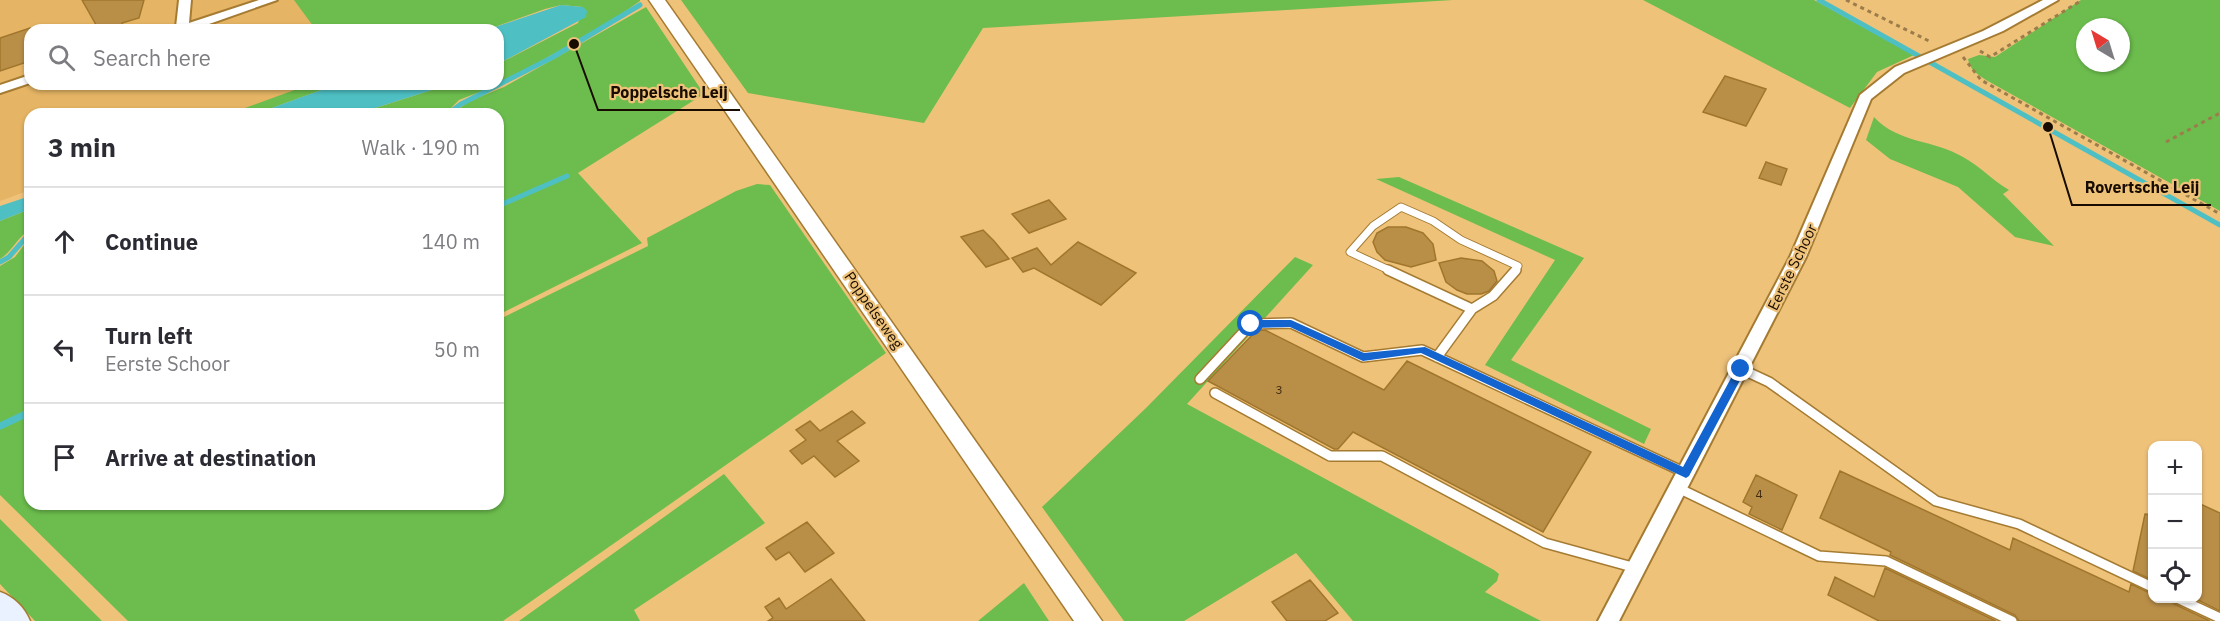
<!DOCTYPE html>
<meta charset="utf-8">
<style>
body{margin:0;font-family:"IBM Plex Sans",sans-serif;background:#f2f2f3;color:#2b2b33}
.controls{position:absolute;right:18px;bottom:18px;display:grid;overflow:hidden;border-radius:12px;box-shadow:0 2px 4px #0004}
.controls button{width:54px;height:54px;display:grid;place-items:center;padding:0;border:0;border-bottom:2px solid #e1e1e2;background:#fff;color:#2b2b33;font:30px sans-serif}
.compass{position:absolute;left:2076px;top:18px;width:54px;height:54px;border-radius:50%;background:#fff;box-shadow:0 2px 4px #0004;rotate:322deg}
.stop{position:absolute;width:18px;height:18px;margin:-14px;border:4px solid #1364ce;border-radius:50%;background:#fff}
.stop.end{background:#1364ce;border-color:#fff;box-shadow:0 2px 6px #0008}
.list{margin:0;padding:0;list-style:none}
h2{display:flex;justify-content:space-between;align-items:center;height:78px;margin:0;padding:0 24px;font-size:26px}
h2 small{font-size:20px;font-weight:400;color:#7c7c81}
.list li{display:grid;grid-template-columns:39px 1fr auto;gap:18px;align-items:center;box-sizing:border-box;height:108px;padding:0 24px;border-top:2px solid #e1e1e2}
.list b{display:block;font-size:22px;white-space:nowrap}
.list p{margin:0;font-size:20px;white-space:nowrap;color:#7c7c81}
.list em{font-size:20px;font-style:normal;color:#7c7c81}
.icon{flex:none;width:33px;height:33px;fill:none;stroke:currentColor;stroke-width:2;stroke-linecap:round;stroke-linejoin:round}
.map{position:relative;flex:none;width:2220px;height:621px;overflow:hidden}
.search{position:absolute;background:#fff;box-shadow:0 2px 4px #0004;left:24px;top:24px;width:480px;height:66px;display:flex;align-items:center;gap:15px;box-sizing:border-box;padding:0 21px;border-radius:18px;color:#7c7c81;font-size:22px}
.panel{position:absolute;background:#fff;box-shadow:0 2px 4px #0004;left:24px;top:108px;width:480px;height:402px;border-radius:18px}
.map>svg:first-child{display:block}
</style>
<div class="map">
<svg width="2220" height="621" viewBox="0 0 2220 621">
<rect width="100%" height="100%" fill="#efc27a"/>
<path fill="#e5b464" d="M 0,0 L 314,0 L 325,30 L 30,30 L 30,84 L 315,84 L 234,114 L 30,114 L 30,190 L 0,201 Z"/>
<path fill="#6cbd4d" fill-rule="evenodd" d="M 294,0 L 640,0 L 640,1 L 607,24 L 500,84 L 459,100 L 445,114 L 335,114 L 375,108 L 451,84 L 498,84 L 498,64 L 578,23 L 583,7 L 561,5 L 545,9 L 486,30 L 316,30 Z
M 681,0 L 1453,0 L 983,28 L 924,123 L 748,93 Z
M 1643,0 L 1814,0 L 1914,55 L 1877,72 L 1850,108 Z
M 2081,0 L 2220,0 L 2220,211 L 1986,80 C 1977,74 1970,70 1968,59 L 1979,55 L 1995,57 ZM 2085,27 L 2121,27 L 2121,63 L 2085,63 Z
M 646,7 L 704,94 L 578,173 L 642,243 L 498,315 L 498,114 L 454,114 L 467,102 L 504,87 Z
M 311,84 L 338,84 L 255,114 L 229,114 Z
M 1874,117 C 1899,144 1933,139 1963,157 C 1980,166 1993,181 2009,190 L 2003,194 L 2054,246 L 2015,237 L 1958,187 L 1890,159 L 1866,140 Z
M 1399,177 L 1584,258 L 1511,360 L 1651,429 L 1644,444 L 1485,365 L 1555,260 L 1376,179 Z
M 757,184 L 770,185 L 886,353 L 503,621 L 128,621 L 0,495 L 0,266 L 15,257 L 30,237 L 30,504 L 498,504 L 498,320 L 648,246 L 647,238 L 736,191 Z
M 30,209 L 30,230 C 17,237 13,251 0,259 L 0,221 Z
M 1295,257 L 1313,265 L 1187,404 L 1494,570 L 1499,574 L 1497,581 L 1485,592 L 1541,621 L 1353,621 L 1296,553 L 1184,621 L 1124,621 L 1042,507 L 1146,408 Z
M 724,474 L 765,523 L 634,610 L 640,621 L 519,621 Z
M 0,519 L 102,621 L 35,621 L 0,584 Z
M 1024,583 L 1049,621 L 978,621 Z"/>
<path fill="#4ec0c4" d="M 561,5 L 583,7 L 587,11 L 586,17 L 498,64 L 498,30 L 486,30 Z
M 338,84 L 451,84 L 375,108 L 335,114 L 255,114 Z
M 30,196 L 30,209 L 0,221 L 0,206 Z"/>
<g fill="none" stroke-linecap="round" stroke-linejoin="round">
<path stroke="#4ec0c4" stroke-width="5" d="M 1819,0 L 2220,225
M 448,114 L 461,104 L 553,57 L 640,5
M 498,206 L 567,176
M 0,262 L 9,257 L 30,233"/>
<path stroke="#4ec0c4" stroke-width="7" d="M 0,426 L 30,412"/>
</g>
<path fill="#b98e47" stroke="#a0762c" stroke-width="1.5" d="M 82,0 L 144,0 L 139,18 L 122,23 L 126,30 L 99,30 Z
M 30,28 L 30,61 L 0,71 L 0,38 Z
M 1725,76 L 1766,89 L 1746,126 L 1703,112 Z
M 1766,162 L 1787,169 L 1781,185 L 1759,178 Z
M 1049,200 L 1066,219 L 1029,233 L 1012,214 Z
M 1388,227 L 1406,227 L 1423,233 L 1433,244 L 1436,260 L 1411,267 L 1385,260 L 1377,252 L 1373,242 L 1377,233 Z
M 983,230 L 994,241 L 1009,259 L 986,267 L 961,237 Z
M 1078,242 L 1136,273 L 1101,305 L 1034,268 L 1023,272 L 1012,258 L 1037,248 L 1051,265 Z
M 1461,258 L 1482,261 L 1494,271 L 1497,281 L 1489,291 L 1481,294 L 1467,294 L 1457,290 L 1446,282 L 1439,263 Z
M 1265,330 L 1384,390 L 1407,361 L 1591,452 L 1543,532 L 1353,432 L 1338,449 L 1334,449 L 1208,381 L 1256,331 Z
M 852,411 L 865,423 L 837,441 L 859,461 L 835,477 L 814,456 L 802,464 L 790,451 L 806,440 L 796,430 L 810,421 L 820,431 Z
M 1840,471 L 2010,550 L 2013,538 L 2129,592 L 2131,584 L 2152,594 L 2152,598 L 2170,598 L 2174,604 L 2210,621 L 2019,621 L 2015,615 L 1890,555 L 1891,552 L 1820,518 Z
M 1756,475 L 1797,495 L 1782,530 L 1749,514 L 1752,507 L 1743,502 Z
M 2198,503 L 2220,513 L 2220,611 L 2194,598 L 2198,598 Z
M 2145,514 L 2152,515 L 2152,580 L 2133,571 Z
M 807,522 L 834,553 L 805,572 L 789,552 L 776,560 L 766,548 Z
M 1885,568 L 1996,621 L 1879,621 L 1828,595 L 1835,577 L 1874,597 Z
M 831,579 L 865,621 L 768,621 L 773,618 L 765,607 L 779,598 L 786,609 Z
M 1310,580 L 1338,613 L 1325,621 L 1287,621 L 1272,602 Z"/>
<g fill="none" stroke-linecap="round" stroke-linejoin="round">
<g stroke="#a57b32" stroke-width="9">
<path id="service-far1" d="M 1391,271 L 1350,252 L 1373,226 L 1401,207 L 1433,221 L 1461,240 L 1518,266 L 1515,271"/>
</g>
<g stroke="#a57b32" stroke-width="12">
<path id="service" d="M 1388,270 L 1472,309
M 1472,309 L 1493,296 L 1516,270
M 1437,357 L 1472,309
M 1741,369 L 1769,382 L 1936,501 L 2019,524 L 2152,587
M 1200,379 L 1251,324 L 1291,323 L 1363,357 L 1422,350 L 1686,473
M 1215,393 L 1330,456 L 1382,456 L 1545,543 L 1636,568
M 1678,488 L 1819,556 L 1886,561 L 2012,621
M 2177,598 L 2220,618"/>
</g>
<g stroke="#a57b32" stroke-width="4">
<path id="minor" d="M 179,0 L 191,0 L 189,23 L 259,0 L 277,0 L 192,30 L 173,30 L 176,27 Z
M 2043,0 L 2058,0 L 2003,31 L 1904,73 L 1871,99 L 1806,257 L 1619,621 L 1598,621 L 1790,257 L 1860,95 L 1895,67 L 1983,31 Z
M 30,75 L 30,83 L 0,93 L 0,85 Z"/>
</g>
<g stroke="#a57b32" stroke-width="3">
<path id="tertiary" d="M 649,0 L 665,0 L 1102,621 L 1074,621 Z"/>
</g>
<g stroke="#a57b32" stroke-width="3">
<path id="secondary" d="M 0,592 C 14,597 24,607 30,621 L 0,621 Z"/>
</g>
<path stroke="#9c7c4b" stroke-width="3" stroke-dasharray="4 4" stroke-linecap="butt" d="M 1846,0 L 1931,42
M 1980,51 L 1990,57 L 2082,0
M 1963,57 L 1981,80 L 2220,214
M 2166,142 L 2220,113"/>
<use href="#service-far1" stroke="#fff" stroke-width="7"/>
<use href="#service" stroke="#fff" stroke-width="9"/>
<use href="#minor" fill="#fff" fill-rule="evenodd"/>
<use href="#tertiary" fill="#fff" fill-rule="evenodd"/>
<use href="#secondary" fill="#e9f2fe" fill-rule="evenodd"/>
</g>
<path fill="#1364ce" d="M 1291,320 L 1364,353 L 1425,347 L 1683,467 L 1737,367 L 1741,366 L 1746,369 L 1689,476 L 1686,478 L 1421,353 L 1363,361 L 1290,327 L 1251,328 L 1246,324 L 1251,320 Z"/>
<g text-anchor="middle" dominant-baseline="central" stroke-width="4.5" stroke-linejoin="round" paint-order="stroke">
<g font-size="12" fill="#402c12">
<text x="1279" y="389">3</text>
<text x="1759" y="493">4</text>
</g>
<g font-size="15" fill="#180c00" stroke="#efc27a">
<text transform="translate(1792 267) rotate(-64)">Eerste Schoor</text>
<text transform="translate(874 310) rotate(55)">Poppelseweg</text>
</g>
</g>
<path fill="none" stroke="#180c00" stroke-width="2" d="M574 44L598 110H740M2048 127L2072 205H2211"/>
<g fill="#180c00" stroke="#efc27a" stroke-width="2">
<circle cx="574" cy="44" r="6"/>
<circle cx="2048" cy="127" r="6"/>
</g>
<g font-size="16" text-anchor="middle" font-weight="bold" fill="#180c00" stroke="#efc27a" stroke-width="4.5" stroke-linejoin="round" paint-order="stroke">
<text x="669" y="98">Poppelsche Leij</text>
<text x="2142" y="193">Rovertsche Leij</text>
</g>
</svg>
<div class="controls">
<button>+</button>
<button>−</button>
<button><svg class="icon" aria-label="locate" viewBox="0 0 24 24"><circle cx="12" cy="12" r="6"/><path d="M12 2v4M12 18v4M2 12h4M18 12h4"/></svg></button>
</div>
<svg class="compass" viewBox="-18 -18 36 36"><path d="M0-13l5 13h-10z" fill="#e53935"/><path d="M0 13l5-13h-10z" fill="#7c7c81"/></svg>
<div class="stop" style="left:1251px;top:324px"></div>
<div class="stop end" style="left:1741px;top:369px"></div>
<div class="search"><svg class="icon" aria-label="search" viewBox="0 0 24 24"><circle cx="10" cy="10" r="6"/><path d="M15 15l6 6"/></svg>Search here</div>
<section class="panel">
<h2>3 min<small>Walk · 190 m</small></h2>
<ul class="list">
<li><svg class="icon" aria-label="ahead" viewBox="0 0 24 24"><path d="M12 20V5M6 11l6-6 6 6"/></svg><div><b>Continue</b></div><em>140 m</em></li>
<li><svg class="icon" aria-label="left" viewBox="0 0 24 24"><path d="M17 20v-9H6M10 6l-5 5 5 5"/></svg><div><b>Turn left</b><p>Eerste Schoor</p></div><em>50 m</em></li>
<li><svg class="icon" aria-label="arrive" viewBox="0 0 24 24"><path d="M6 21V4h12l-3 4 3 4H6"/></svg><div><b>Arrive at destination</b></div></li>
</ul>
</section>
</div>
